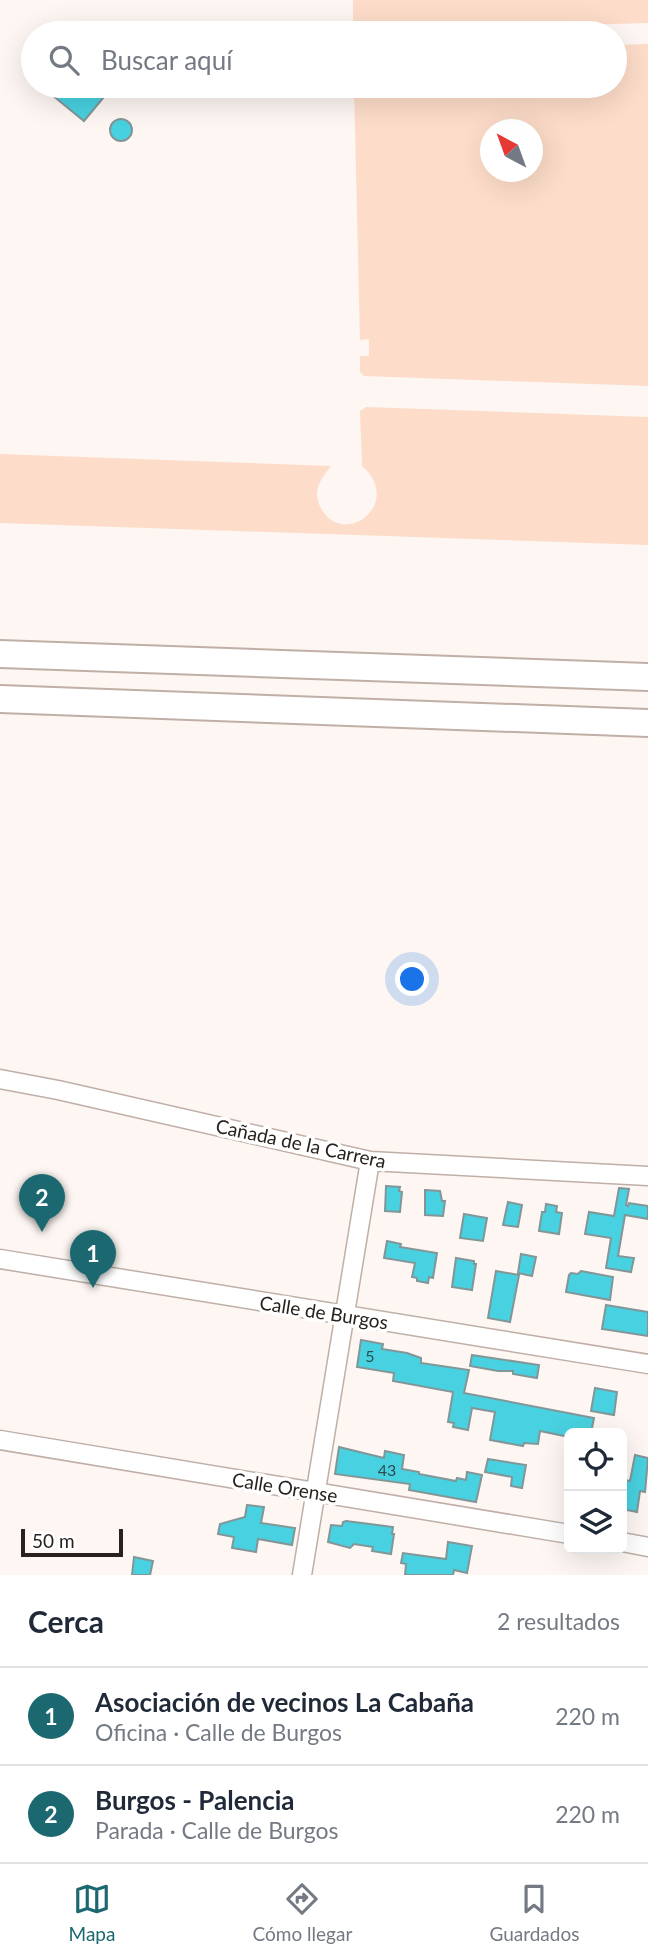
<!DOCTYPE html>
<html lang="es">
<meta charset="utf-8">
<style>
body{margin:0;font-family:Lato,sans-serif;background:#f6f6f7;color:#1f2937}
.controls{position:absolute;right:21px;bottom:21px;display:grid;overflow:hidden;border-radius:10px;box-shadow:0 7px 28px #0002}
.controls button{width:63px;height:63px;display:grid;place-items:center;padding:0;border:0;border-bottom:2px solid #e0e1e3;background:#fff;color:#1f2937;font:35px sans-serif}
.compass{position:absolute;left:480px;top:119px;width:63px;height:63px;border-radius:50%;background:#fff;box-shadow:0 7px 28px #0002;rotate:319deg}
.scale{position:absolute;left:21px;bottom:18px;width:102px;box-sizing:border-box;padding-left:7px;border:4px solid #28221f;border-top:0;font-size:19px;line-height:24px;white-space:nowrap;color:#28221f;-webkit-text-stroke:5px #fff;paint-order:stroke}
.you{position:absolute;left:413px;top:980px;width:24px;height:24px;margin:-18px;border:5px solid #fff;border-radius:50%;background:#1a73e8;box-shadow:0 0 0 10px #1a73e833}
.badge{display:grid;place-items:center;width:46px;height:46px;border-radius:50%;background:#1c6870;color:#fff;font-size:23px;font-weight:700}
.pin{position:absolute;translate:-50% -58px;filter:drop-shadow(0 2px 4px #0008)}
.pin::after{content:'';position:absolute;top:37px;width:24px;height:21px;background:inherit;clip-path:polygon(0 0,100% 0,50% 100%)}
.list{margin:0;padding:0;list-style:none}
h2{display:flex;justify-content:space-between;align-items:center;height:91px;margin:0;padding:0 28px;font-size:30px}
h2 small{font-size:23px;font-weight:400;color:#747a83}
.list li{display:grid;grid-template-columns:46px 1fr auto;gap:21px;align-items:center;box-sizing:border-box;height:98px;padding:0 28px;border-top:2px solid #e0e1e3}
.list b{display:block;font-size:26px;white-space:nowrap}
.list p{margin:0;font-size:23px;white-space:nowrap;color:#747a83}
.list em{font-size:23px;font-style:normal;color:#747a83}
.icon{flex:none;width:38px;height:38px;fill:none;stroke:currentColor;stroke-width:2;stroke-linecap:round;stroke-linejoin:round}
.map{position:relative;flex:none;width:648px;height:1575px;overflow:hidden}
.search{position:absolute;background:#fff;box-shadow:0 7px 28px #0002;left:21px;right:21px;top:21px;height:77px;display:flex;align-items:center;gap:18px;box-sizing:border-box;padding:0 24px;border-radius:38px;color:#747a83;font-size:26px}
.sheet{height:287px;background:#fff}
nav{display:flex;justify-content:space-around;align-items:center;box-sizing:border-box;height:98px;border-top:2px solid #e0e1e3;background:#fff;font-size:19px;color:#747a83}
nav a{display:grid;justify-items:center;gap:4px}
nav .on{color:#1c6870}
.map>svg:first-child{display:block}
</style>
<div class="map">
<svg width="648" height="1575" viewBox="0 0 648 1575">
<rect width="100%" height="100%" fill="#fdf6f2"/>
<path fill="#fdddc9" fill-rule="evenodd" d="M 353,0 L 648,0 L 648,23 L 359,31 L 353,25 Z
M 648,44 L 648,386 L 364,376 L 360,372 L 360,356 L 369,356 L 369,339 L 360,340 L 354,87 L 615,86 L 615,45 ZM 490,130 L 532,130 L 532,172 L 490,172 Z
M 366,407 L 648,417 L 648,545 L 0,523 L 0,454 L 331,466 C 320,480 311,492 322,510 C 345,548 404,503 362,466 L 360,411 Z"/>
<path fill="#48d1e0" stroke="#829698" stroke-width="2" d="M 41,86 L 101,86 L 108,92 L 84,121 Z
M110 130a11 11 0 1 1 22 0a11 11 0 1 1-22 0Z
M 386,1186 L 400,1187 L 399,1191 L 402,1192 L 400,1212 L 385,1211 Z
M 619,1188 L 629,1189 L 626,1205 L 628,1206 L 629,1203 L 648,1206 L 648,1219 L 625,1215 L 618,1256 L 634,1258 L 631,1272 L 606,1268 L 611,1238 L 585,1234 L 589,1212 L 614,1216 Z
M 425,1190 L 440,1191 L 442,1201 L 445,1201 L 443,1216 L 425,1215 Z
M 508,1202 L 522,1205 L 518,1227 L 503,1225 Z
M 546,1204 L 557,1206 L 556,1212 L 562,1213 L 559,1234 L 539,1231 L 542,1212 L 545,1212 Z
M 464,1214 L 487,1218 L 483,1241 L 460,1238 Z
M 387,1241 L 401,1244 L 400,1247 L 437,1253 L 433,1278 L 429,1277 L 428,1283 L 417,1281 L 417,1278 L 412,1277 L 415,1263 L 384,1258 Z
M 521,1254 L 536,1257 L 532,1276 L 518,1273 Z
M 456,1258 L 474,1261 L 474,1264 L 476,1264 L 472,1290 L 452,1287 Z
M 496,1271 L 519,1275 L 510,1322 L 488,1318 Z
M 581,1271 L 613,1277 L 610,1300 L 566,1292 L 569,1275 L 571,1273 L 578,1274 Z
M 606,1305 L 648,1312 L 648,1336 L 602,1329 Z
M 361,1340 L 383,1344 L 382,1349 L 407,1353 L 421,1358 L 421,1363 L 469,1370 L 464,1393 L 594,1418 L 591,1433 L 569,1433 L 569,1437 L 540,1431 L 538,1444 L 524,1443 L 523,1446 L 490,1440 L 495,1412 L 472,1408 L 468,1430 L 453,1427 L 454,1423 L 448,1422 L 453,1392 L 393,1381 L 394,1373 L 357,1367 Z
M 472,1355 L 539,1365 L 537,1378 L 513,1374 L 513,1371 L 498,1371 L 470,1366 Z
M 595,1388 L 617,1392 L 614,1415 L 591,1411 Z
M 339,1447 L 384,1458 L 385,1451 L 404,1455 L 402,1469 L 419,1472 L 419,1474 L 456,1481 L 457,1478 L 466,1480 L 467,1472 L 482,1475 L 476,1502 L 409,1490 L 410,1484 L 335,1474 Z
M 635,1455 L 648,1458 L 645,1492 L 640,1491 L 637,1512 L 622,1509 L 625,1480 L 630,1481 Z
M 488,1459 L 526,1465 L 522,1488 L 511,1486 L 512,1477 L 485,1472 Z
M 247,1505 L 264,1507 L 261,1523 L 295,1528 L 292,1545 L 258,1539 L 256,1552 L 232,1548 L 234,1537 L 218,1534 L 220,1524 L 245,1517 Z
M 346,1521 L 393,1527 L 392,1534 L 394,1534 L 391,1554 L 372,1551 L 373,1547 L 354,1544 L 350,1548 L 328,1542 L 331,1525 L 342,1526 L 343,1522 Z
M 448,1542 L 472,1546 L 467,1573 L 454,1570 L 453,1575 L 405,1575 L 406,1564 L 401,1563 L 403,1553 L 446,1559 Z
M 134,1557 L 153,1561 L 150,1575 L 132,1575 Z"/>
<g fill="none" stroke-linecap="round" stroke-linejoin="round">
<g stroke="#bfafa6" stroke-width="21">
<path id="minor" d="M 0,1079 L 58,1090 L 370,1161 L 648,1176
M 0,1259 L 648,1364
M 0,1440 L 569,1534
M 622,1542 L 648,1547
M 302,1575 L 370,1161"/>
</g>
<g stroke="#bfafa6" stroke-width="30">
<path id="highway" d="M 0,654 L 648,677
M 0,699 L 648,723"/>
</g>
<use href="#minor" stroke="#fff" stroke-width="18"/>
<use href="#highway" stroke="#fff" stroke-width="26"/>
</g>
<g text-anchor="middle" dominant-baseline="central" stroke-width="7" stroke-linejoin="round" paint-order="stroke">
<g font-size="16" fill="#304e4f">
<text x="370" y="1355">5</text>
<text x="387" y="1469">43</text>
</g>
<g font-size="19" fill="#28221f" stroke="#fff">
<text transform="translate(301 1143) rotate(12)">Cañada de la Carrera</text>
<text transform="translate(324 1312) rotate(9)">Calle de Burgos</text>
<text transform="translate(285 1487) rotate(9)">Calle Orense</text>
</g>
</g>
</svg>
<div class="controls">
<button><svg class="icon" aria-label="locate" viewBox="0 0 24 24"><circle cx="12" cy="12" r="6"/><path d="M12 2v4M12 18v4M2 12h4M18 12h4"/></svg></button>
<button><svg class="icon" aria-label="layers" viewBox="0 0 24 24"><path d="M12 4l9 5-9 5-9-5zM3 14l9 5 9-5"/></svg></button>
</div>
<svg class="compass" viewBox="-18 -18 36 36"><path d="M0-13l5 13h-10z" fill="#e53935"/><path d="M0 13l5-13h-10z" fill="#747a83"/></svg>
<div class="scale">50 m</div>
<div class="you"></div>
<div class="pin badge" style="left:93px;top:1288px">1</div>
<div class="pin badge" style="left:42px;top:1232px">2</div>
<div class="search"><svg class="icon" aria-label="search" viewBox="0 0 24 24"><circle cx="10" cy="10" r="6"/><path d="M15 15l6 6"/></svg>Buscar aquí</div>
</div>
<section class="sheet">
<h2>Cerca<small>2 resultados</small></h2>
<ul class="list">
<li><span class="badge">1</span><div><b>Asociación de vecinos La Cabaña</b><p>Oficina · Calle de Burgos</p></div><em>220 m</em></li>
<li><span class="badge">2</span><div><b>Burgos - Palencia</b><p>Parada · Calle de Burgos</p></div><em>220 m</em></li>
</ul>
</section>
<nav>
<a class="on"><svg class="icon" aria-label="map" viewBox="0 0 24 24"><path d="M3 6l6-2 6 2 6-2v14l-6 2-6-2-6 2zM9 4v14M15 6v14"/></svg>Mapa</a>
<a><svg class="icon" aria-label="directions" viewBox="0 0 24 24"><path d="M12 3l9 9-9 9-9-9zM9 14v-3h6M13 9l2 2-2 2"/></svg>Cómo llegar</a>
<a><svg class="icon" aria-label="saved" viewBox="0 0 24 24"><path d="M7 4h10v16l-5-4-5 4z"/></svg>Guardados</a>
</nav>
